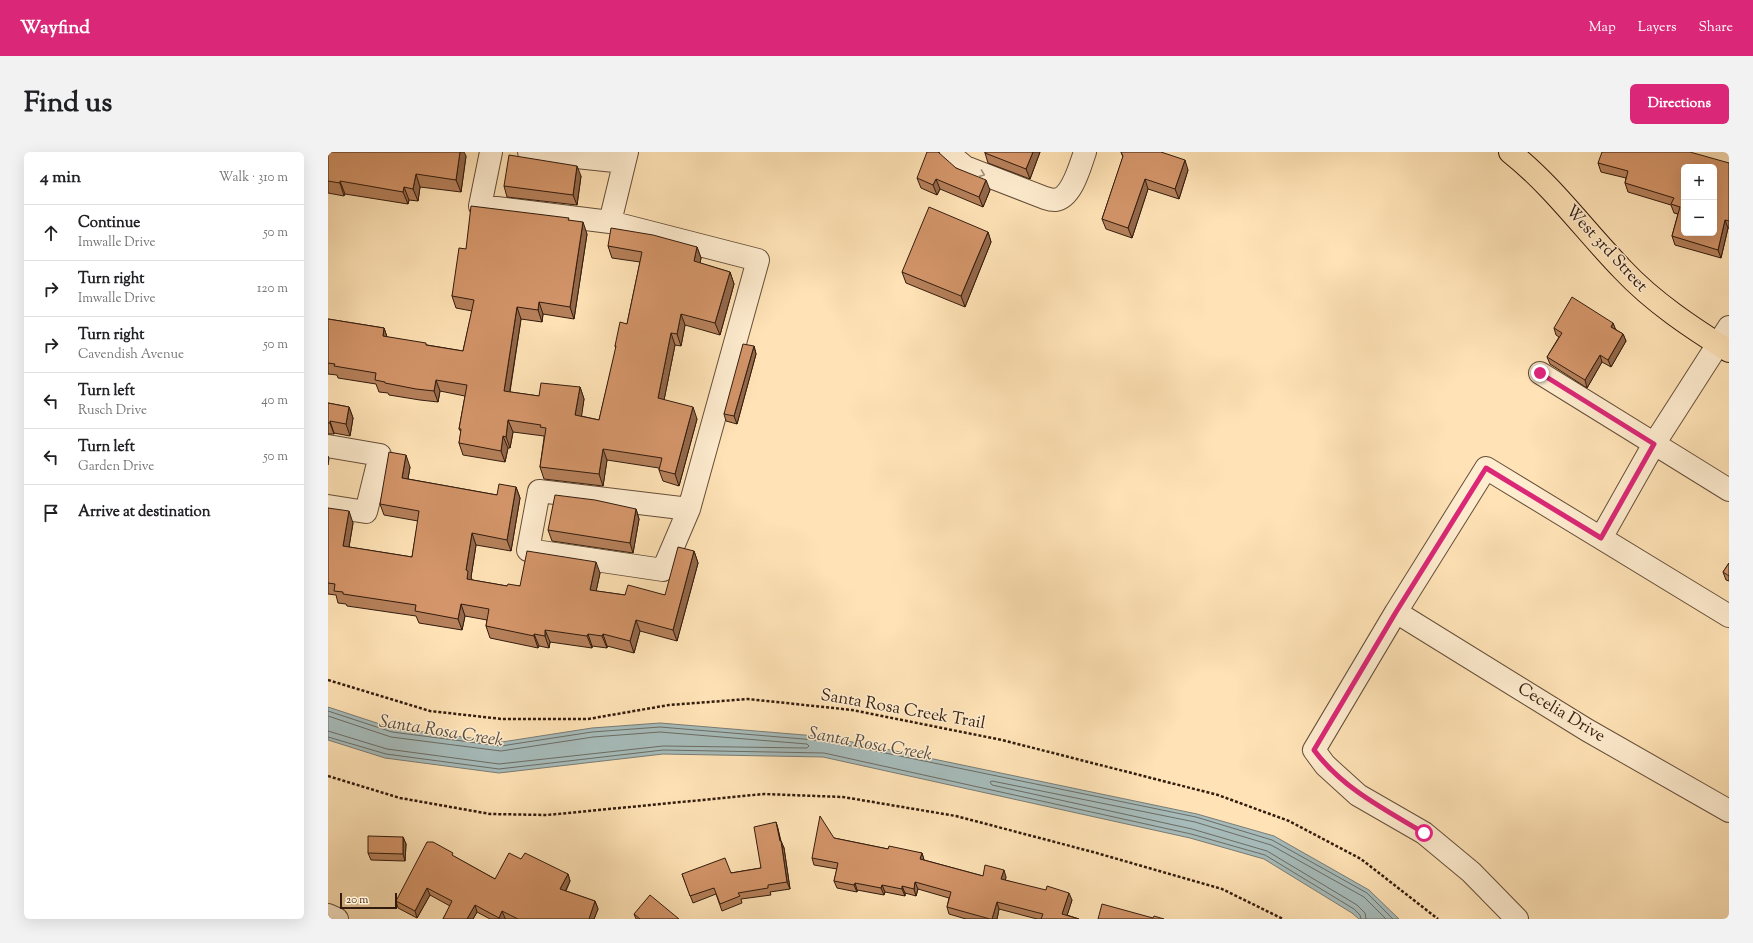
<!DOCTYPE html>
<meta charset="utf-8">
<style>
body{margin:0;font-family:"Sorts Mill Goudy",serif;background:#f2f2f2;color:#202124}
.controls{position:absolute;right:12px;top:12px;display:grid;overflow:hidden;border-radius:6px;box-shadow:0 4px 16px #0002}
.controls button{width:36px;height:36px;display:grid;place-items:center;padding:0;border:0;border-bottom:1px solid #e0e0e0;background:#fff;color:#202124;font:20px sans-serif}
.scale{position:absolute;left:12px;bottom:10px;width:57px;box-sizing:border-box;padding-left:4px;border:2px solid #331c0e;border-top:0;font-size:11px;line-height:14px;white-space:nowrap;color:#331c0e;-webkit-text-stroke:3px #ffedd0;paint-order:stroke}
.stop{position:absolute;width:12px;height:12px;margin:-9px;border:3px solid #db2777;border-radius:50%;background:#fff}
.stop.end{background:#db2777;border-color:#fff;box-shadow:0 1px 4px #0008}
.list{margin:0;padding:0;list-style:none}
h2{display:flex;justify-content:space-between;align-items:center;height:52px;margin:0;padding:0 16px;font-size:17px}
h2 small{font-size:13px;font-weight:400;color:#757577}
.list li{display:grid;grid-template-columns:26px 1fr auto;gap:12px;align-items:center;box-sizing:border-box;height:56px;padding:0 16px;border-top:1px solid #e0e0e0}
.list b{display:block;font-size:15px;white-space:nowrap}
.list p{margin:0;font-size:13px;white-space:nowrap;color:#757577}
.list em{font-size:13px;font-style:normal;color:#757577}
.icon{flex:none;width:22px;height:22px;fill:none;stroke:currentColor;stroke-width:2;stroke-linecap:round;stroke-linejoin:round}
.map{position:relative;flex:none;width:1401px;height:767px;overflow:hidden;border-radius:6px}
header{display:flex;align-items:center;gap:24px;box-sizing:border-box;height:56px;padding:0 20px;background:#db2777;color:#fff}
header strong{font-size:19px}
nav{display:flex;gap:22px;margin-inline-start:auto;font-size:14px}
.intro{display:flex;align-items:center;justify-content:space-between;box-sizing:border-box;height:96px;padding:0 24px}
h1{margin:0;font-size:28px}
.button{padding:10px 18px;border-radius:6px;background:#db2777;color:#fff;font-size:14px;font-weight:700}
main{display:flex;gap:24px;padding:0 24px}
aside{flex:1;background:#fff;border-radius:6px;box-shadow:0 4px 16px #0002}
.map>svg:first-child{display:block}
</style>
<header>
<strong>Wayfind</strong>
<nav><a>Map</a><a>Layers</a><a>Share</a></nav>
</header>
<div class="intro"><h1>Find us</h1><a class="button">Directions</a></div>
<main>
<aside>
<h2>4 min<small>Walk · 310 m</small></h2>
<ul class="list">
<li><svg class="icon" aria-label="ahead" viewBox="0 0 24 24"><path d="M12 20V5M6 11l6-6 6 6"/></svg><div><b>Continue</b><p>Imwalle Drive</p></div><em>50 m</em></li>
<li><svg class="icon" aria-label="right" viewBox="0 0 24 24"><path d="M7 20v-9h11M14 6l5 5-5 5"/></svg><div><b>Turn right</b><p>Imwalle Drive</p></div><em>120 m</em></li>
<li><svg class="icon" aria-label="right" viewBox="0 0 24 24"><path d="M7 20v-9h11M14 6l5 5-5 5"/></svg><div><b>Turn right</b><p>Cavendish Avenue</p></div><em>50 m</em></li>
<li><svg class="icon" aria-label="left" viewBox="0 0 24 24"><path d="M17 20v-9H6M10 6l-5 5 5 5"/></svg><div><b>Turn left</b><p>Rusch Drive</p></div><em>40 m</em></li>
<li><svg class="icon" aria-label="left" viewBox="0 0 24 24"><path d="M17 20v-9H6M10 6l-5 5 5 5"/></svg><div><b>Turn left</b><p>Garden Drive</p></div><em>50 m</em></li>
<li><svg class="icon" aria-label="arrive" viewBox="0 0 24 24"><path d="M6 21V4h12l-3 4 3 4H6"/></svg><div><b>Arrive at destination</b></div></li>
</ul>
</aside>
<div class="map">
<svg width="1401" height="767" viewBox="0 0 1401 767">
<rect width="100%" height="100%" fill="#ffe3b6"/>
<filter id="stains"><feTurbulence type="fractalNoise" baseFrequency=".005" numOctaves="4"/><feColorMatrix values="0 0 0 0 .2 0 0 0 0 .09 0 0 0 0 .02 0 0 0 .5 -.17"/></filter>
<radialGradient id="worn" r=".72"><stop offset=".6" stop-color="#630" stop-opacity="0"/><stop offset="1" stop-color="#630" stop-opacity=".3"/></radialGradient>
<path fill="#a6bbba" stroke="#787b75" d="M 0,555 L 64,576 L 174,590 L 264,576 L 332,571 L 500,585 L 869,662 L 946,684 L 1041,738 L 1071,767 L 1031,767 L 1024,761 L 936,707 L 862,686 L 495,605 L 335,602 L 171,621 L 57,606 L 0,588 Z"/>
<g fill="none" stroke-linecap="round" stroke-linejoin="round">
<path stroke="#6c6c64" stroke-width="1" d="M 0,559 L 64,580 L 173,594 L 264,580 L 332,575 L 499,589 L 868,665 L 944,688 L 1039,741 L 1065,767
M 0,564 L 63,585 L 173,599 L 265,585 L 332,580 L 479,592 L 481,594 L 479,596 L 335,594 L 171,612 L 59,597 L 0,579
M 0,585 L 58,602 L 171,617 L 335,598 L 496,601 L 863,682 L 937,703 L 1026,757 L 1032,763 L 1033,767
M 1038,767 L 1037,761 L 1029,753 L 939,699 L 864,677 L 664,633 L 662,630 L 664,629 L 867,670 L 943,693 L 1036,745 L 1058,767"/>
<g stroke="#664e38" stroke-width="24">
<path id="minor" d="M 163,0 L 152,54 L 282,70
M 201,0 L 296,10
M 299,0 L 282,70 L 430,108 L 361,357 L 335,418 L 200,398 L 211,339 L 361,357
M 623,0 L 624,4 L 637,15 L 717,46 C 720,47 724,48 727,48 C 744,46 752,14 757,0
M 1212,221 L 1401,338
M 0,294 L 52,303 L 38,360 L 0,354
M 1273,386 L 1326,292 L 1401,175
M 1068,460 L 1259,578 L 1401,659
M 0,763 L 9,767
M 1189,767 L 1143,720 L 1096,681 L 1030,643 L 997,613 L 986,598 L 1068,460 L 1158,316 L 1401,464"/>
</g>
<g stroke="#331c0e" stroke-width="24">
<path id="major" d="M 1182,0 C 1225,34 1257,79 1295,118 C 1325,150 1364,176 1401,199"/>
</g>
<path stroke="#331c0e" stroke-width="2.5" stroke-dasharray="3 2" stroke-linecap="butt" d="M 0,528 L 102,559 L 174,567 L 260,567 L 341,553 L 420,547 L 524,558 L 674,588 L 890,643 L 961,669 L 1033,707 L 1110,767
M 0,624 L 72,646 L 162,662 L 219,663 L 436,642 L 515,645 L 628,664 L 765,700 L 894,737 L 955,767"/>
<use href="#minor" stroke="#ffedd0" stroke-width="22"/>
<use href="#major" stroke="#ffe3b6" stroke-width="22"/>
</g>
<path fill="#b5805a" stroke="#331c0e" d="M 0,0 L 138,4 L 133,40 L 92,35 L 90,49 L 81,48 L 80,52 L 17,42 L 16,44 L 0,41 Z
M 657,0 L 712,0 L 702,27 L 660,11 L 657,1 Z
M 793,0 L 860,18 L 851,47 L 820,37 L 804,86 L 778,77 L 774,67 L 795,5 Z
M 1270,11 L 1401,11 L 1401,76 L 1400,76 L 1393,106 L 1347,93 L 1344,84 L 1350,62 L 1346,61 L 1343,53 L 1300,40 L 1297,31 L 1298,26 L 1273,20 Z
M 628,16 L 662,38 L 655,55 L 612,37 L 609,43 L 593,36 L 589,26 Z
M 253,24 L 249,53 L 179,45 L 176,34 Z
M 241,68 L 259,82 L 246,167 L 215,162 L 214,170 L 193,167 L 182,240 L 211,244 L 252,235 L 256,247 L 253,264 L 271,268 L 288,197 L 287,194 L 299,172 L 312,110 L 284,106 L 280,94 L 369,95 L 373,106 L 372,111 L 402,120 L 406,132 L 392,183 L 357,173 L 353,194 L 347,193 L 336,248 L 369,267 L 351,334 L 335,329 L 331,318 L 331,316 L 279,308 L 275,334 L 216,327 L 212,315 L 216,286 L 216,284 L 185,280 L 182,296 L 180,296 L 177,310 L 135,303 L 131,291 L 133,280 L 131,277 L 137,244 L 112,239 L 110,250 L 92,248 L 61,243 L 60,241 L 51,240 L 48,232 L 10,226 L 9,223 L 0,222 L 0,167 L 56,176 L 59,185 L 99,193 L 135,199 L 144,159 L 128,156 L 124,144 L 138,97 Z
M 660,80 L 663,90 L 637,155 L 578,131 L 574,120 Z
M 1285,171 L 1287,177 L 1295,182 L 1298,189 L 1283,215 L 1274,210 L 1259,236 L 1222,212 L 1219,205 L 1231,185 L 1228,183 L 1226,176 Z
M 426,194 L 428,202 L 409,272 L 398,269 L 396,262 Z
M 0,251 L 21,255 L 25,266 L 22,284 L 6,281 L 6,282 L 0,282 Z
M 82,315 L 80,327 L 169,343 L 188,335 L 192,346 L 183,399 L 148,393 L 143,425 L 144,428 L 179,434 L 192,434 L 272,421 L 268,439 L 297,443 L 337,443 L 366,399 L 370,411 L 349,489 L 312,479 L 306,501 L 279,494 L 279,496 L 264,494 L 264,496 L 222,490 L 221,496 L 211,494 L 210,496 L 162,486 L 158,474 L 159,468 L 137,464 L 134,478 L 91,471 L 88,464 L 19,454 L 18,452 L 10,451 L 8,443 L 0,442 L 0,356 L 25,371 L 21,395 L 84,405 L 90,369 L 56,363 L 52,352 Z
M 308,357 L 311,367 L 305,401 L 224,389 L 220,378 Z
M 1401,411 L 1401,429 L 1398,428 L 1395,420 Z
M 448,670 L 450,677 L 453,689 L 456,696 L 462,737 L 442,740 L 443,743 L 413,747 L 414,751 L 394,759 L 388,742 L 365,751 L 354,722 L 403,721 L 433,716 Z
M 75,685 L 78,692 L 77,709 L 43,708 L 40,701 Z
M 506,686 L 560,697 L 594,701 L 596,708 L 655,724 L 678,725 L 677,728 L 744,748 L 739,763 L 751,767 L 709,767 L 671,757 L 669,767 L 638,767 L 621,762 L 619,755 L 621,746 L 590,737 L 588,744 L 577,741 L 577,744 L 557,740 L 556,743 L 529,738 L 529,740 L 509,736 L 506,729 L 509,717 L 486,713 L 484,706 Z
M 127,705 L 167,727 L 193,707 L 240,722 L 242,729 L 238,739 L 267,749 L 270,757 L 266,767 L 178,767 L 177,766 L 177,767 L 162,767 L 149,760 L 145,767 L 115,767 L 122,754 L 102,743 L 89,766 L 70,756 L 68,749 Z
M 306,762 L 351,767 L 308,767 Z"/>
<path fill="#94684a" stroke="#331c0e" d="M 132,0 L 136,0 L 138,4 L 133,40 L 128,28 Z
M 705,0 L 712,0 L 702,27 L 698,17 Z
M 857,8 L 860,18 L 851,47 L 847,37 Z
M 249,14 L 253,24 L 249,53 L 245,43 Z
M 88,22 L 92,35 L 90,49 L 85,37 Z
M 608,27 L 612,37 L 609,43 L 605,33 Z
M 817,27 L 820,37 L 804,86 L 800,76 Z
M 658,28 L 662,38 L 655,55 L 651,45 Z
M 12,29 L 17,42 L 16,44 L 12,31 Z
M 76,35 L 81,48 L 80,52 L 75,40 Z
M 1397,68 L 1400,76 L 1393,106 L 1390,98 Z
M 255,70 L 259,82 L 246,167 L 242,155 Z
M 660,80 L 663,90 L 637,155 L 633,144 Z
M 369,95 L 373,106 L 370,121 L 366,109 Z
M 402,120 L 406,132 L 392,183 L 387,171 Z
M 211,150 L 215,162 L 214,170 L 210,158 Z
M 189,155 L 193,167 L 180,250 L 176,239 Z
M 353,162 L 357,173 L 353,194 L 349,182 Z
M 1285,171 L 1288,178 L 1283,175 Z
M 56,176 L 60,188 L 55,184 Z
M 343,181 L 347,193 L 334,258 L 330,246 Z
M 1295,182 L 1298,189 L 1283,215 L 1280,208 Z
M 426,194 L 428,202 L 409,272 L 406,264 Z
M 1272,203 L 1274,210 L 1259,236 L 1257,228 Z
M 108,228 L 112,239 L 110,250 L 106,239 Z
M 252,235 L 256,247 L 252,275 L 247,263 Z
M 21,255 L 25,266 L 22,284 L 18,272 Z
M 365,255 L 369,267 L 351,334 L 347,322 Z
M 180,268 L 185,280 L 182,296 L 178,285 Z
M 2,269 L 6,281 L 6,282 L 2,271 Z
M 175,284 L 180,296 L 177,310 L 173,299 Z
M 275,297 L 279,308 L 275,334 L 271,322 Z
M 78,303 L 82,315 L 78,338 L 74,326 Z
M 0,304 L 1,307 L 0,313 Z
M 188,335 L 192,346 L 183,399 L 179,388 Z
M 308,357 L 311,367 L 305,401 L 302,391 Z
M 21,359 L 25,371 L 19,406 L 15,394 Z
M 144,381 L 148,393 L 143,425 L 145,430 L 139,427 L 138,418 Z
M 366,399 L 370,411 L 349,489 L 345,478 Z
M 268,410 L 272,421 L 266,449 L 262,438 Z
M 133,452 L 137,464 L 134,478 L 130,467 Z
M 308,468 L 312,479 L 306,501 L 302,489 Z
M 217,478 L 222,490 L 221,496 L 217,484 Z
M 206,482 L 211,494 L 210,496 L 206,484 Z
M 260,482 L 264,494 L 264,496 L 259,484 Z
M 275,482 L 279,494 L 279,496 L 274,484 Z
M 448,670 L 450,677 L 454,696 L 452,689 Z
M 75,685 L 78,692 L 77,709 L 75,702 Z
M 453,689 L 456,696 L 462,737 L 459,730 Z
M 594,701 L 596,708 L 592,707 Z
M 676,718 L 678,725 L 676,734 L 673,727 Z
M 240,722 L 242,729 L 235,744 L 232,737 Z
M 587,730 L 590,737 L 588,744 L 586,737 Z
M 527,731 L 529,738 L 529,740 L 526,733 Z
M 554,733 L 557,740 L 556,743 L 553,736 Z
M 574,734 L 577,741 L 577,744 L 574,737 Z
M 99,736 L 102,743 L 89,766 L 87,759 Z
M 741,741 L 744,748 L 738,767 L 734,762 Z
M 267,749 L 270,757 L 266,767 L 261,767 Z
M 669,750 L 671,757 L 669,767 L 664,767 Z
M 147,753 L 149,760 L 145,767 L 139,767 Z
M 174,759 L 177,766 L 177,767 L 171,767 L 171,766 Z"/>
<path fill="#d39569" stroke="#331c0e" fill-rule="evenodd" d="M 0,0 L 132,0 L 128,28 L 88,22 L 85,37 L 76,35 L 75,40 L 12,29 L 12,31 L 0,29 Z
M 599,0 L 610,0 L 628,16 L 658,28 L 651,45 L 608,27 L 605,33 L 589,26 Z
M 657,0 L 705,0 L 698,17 L 657,1 Z
M 793,0 L 833,0 L 857,8 L 847,37 L 817,27 L 800,76 L 774,67 L 795,4 Z
M 1274,0 L 1362,0 L 1401,11 L 1401,69 L 1397,68 L 1390,98 L 1344,84 L 1352,55 L 1343,52 L 1346,46 L 1297,31 L 1300,19 L 1270,11 ZM 1356,15 L 1386,15 L 1386,81 L 1356,81 Z
M 181,3 L 249,14 L 245,43 L 176,34 Z
M 143,54 L 241,66 L 240,68 L 255,70 L 242,155 L 211,150 L 210,158 L 189,155 L 176,239 L 211,244 L 213,231 L 252,235 L 247,263 L 271,268 L 288,194 L 287,194 L 292,170 L 299,172 L 314,100 L 280,94 L 283,76 L 325,83 L 369,95 L 366,109 L 402,120 L 387,171 L 353,162 L 349,182 L 343,181 L 330,246 L 365,255 L 347,322 L 331,318 L 334,306 L 275,297 L 271,322 L 212,315 L 218,276 L 212,275 L 213,273 L 180,268 L 178,285 L 175,284 L 173,299 L 131,291 L 133,277 L 131,277 L 139,233 L 108,228 L 106,239 L 88,237 L 57,231 L 57,230 L 47,228 L 48,221 L 6,214 L 7,212 L 0,211 L 0,167 L 56,176 L 55,184 L 98,191 L 98,193 L 135,199 L 146,148 L 124,144 L 131,96 L 138,97 Z
M 601,55 L 660,80 L 633,144 L 574,120 Z
M 1244,145 L 1285,171 L 1283,175 L 1295,182 L 1280,208 L 1272,203 L 1257,228 L 1219,205 L 1234,181 L 1226,176 Z
M 415,192 L 426,194 L 406,264 L 396,262 Z
M 0,251 L 21,255 L 18,272 L 2,269 L 2,271 L 0,271 Z
M 61,300 L 78,303 L 74,326 L 169,343 L 171,332 L 188,335 L 179,388 L 144,381 L 138,418 L 140,419 L 139,427 L 179,434 L 180,432 L 192,434 L 199,399 L 268,410 L 262,438 L 297,443 L 300,433 L 337,443 L 350,395 L 366,399 L 345,478 L 308,468 L 302,489 L 275,482 L 274,484 L 260,482 L 259,484 L 217,478 L 217,484 L 206,482 L 206,484 L 158,474 L 161,457 L 133,452 L 130,467 L 87,459 L 88,453 L 15,442 L 15,440 L 6,439 L 7,432 L 0,431 L 0,356 L 21,359 L 15,394 L 84,405 L 91,359 L 52,352 Z
M 227,343 L 267,348 L 308,357 L 302,391 L 220,378 Z
M 1401,411 L 1401,424 L 1395,420 Z
M 492,664 L 506,686 L 560,697 L 561,694 L 594,701 L 592,707 L 655,724 L 657,713 L 676,718 L 673,727 L 718,738 L 719,734 L 741,741 L 734,762 L 751,767 L 713,767 L 715,762 L 669,750 L 664,767 L 662,767 L 619,755 L 623,740 L 587,730 L 586,737 L 574,734 L 574,737 L 554,733 L 553,736 L 527,731 L 526,733 L 506,729 L 510,711 L 484,706 Z
M 448,670 L 452,689 L 453,689 L 459,730 L 440,733 L 440,736 L 410,741 L 412,744 L 392,752 L 386,736 L 362,744 L 354,722 L 397,706 L 403,721 L 433,716 L 426,675 Z
M 40,684 L 75,685 L 75,702 L 40,701 Z
M 99,690 L 105,690 L 125,701 L 124,703 L 167,727 L 181,701 L 193,707 L 197,701 L 240,722 L 232,737 L 267,749 L 261,767 L 190,767 L 174,759 L 171,766 L 147,753 L 139,767 L 115,767 L 124,749 L 99,736 L 87,759 L 68,749 Z
M 322,743 L 351,767 L 312,767 L 306,762 Z
M 774,752 L 825,766 L 826,764 L 836,767 L 770,767 Z"/>
<defs><path id="oneway-chevron" d="M-2-3.5L2.5 0L-2 3.5" fill="none" stroke-width="1.6" stroke-linecap="round" stroke-linejoin="round"/></defs>
<use stroke="#a38f79" href="#oneway-chevron" transform="translate(654 22) rotate(21)"/>
<g fill="none" stroke-linecap="round" stroke-linejoin="round">
<path stroke="#db2777" stroke-width="5" d="M 1096,681 C 1056,657 1014,636 986,598 L 1068,460 L 1158,316 L 1273,386 L 1326,292 L 1212,221"/>
</g>
<g text-anchor="middle" dominant-baseline="central" stroke-width="3" stroke-linejoin="round" paint-order="stroke">
<g font-size="17" fill="#331c0e" stroke="#ffedd0">
<text transform="translate(1278 97) rotate(47)">West 3rd Street</text>
<text transform="translate(575 558) rotate(10)">Santa Rosa Creek Trail</text>
<text transform="translate(1233 561) rotate(31)">Cecelia Drive</text>
</g>
<g font-size="18" font-style="italic" fill="#564c42" stroke="#ffedd0">
<text transform="translate(113 580) rotate(9)">Santa Rosa Creek</text>
<text transform="translate(542 593) rotate(10)">Santa Rosa Creek</text>
</g>
</g>
<rect width="100%" height="100%" filter="url(#stains)"/>
<rect width="100%" height="100%" fill="url(#worn)"/>
</svg>
<div class="controls">
<button>+</button>
<button>−</button>
</div>
<div class="scale">20 m</div>
<div class="stop" style="left:1096px;top:681px"></div>
<div class="stop end" style="left:1212px;top:221px"></div>
</div>
</main>
